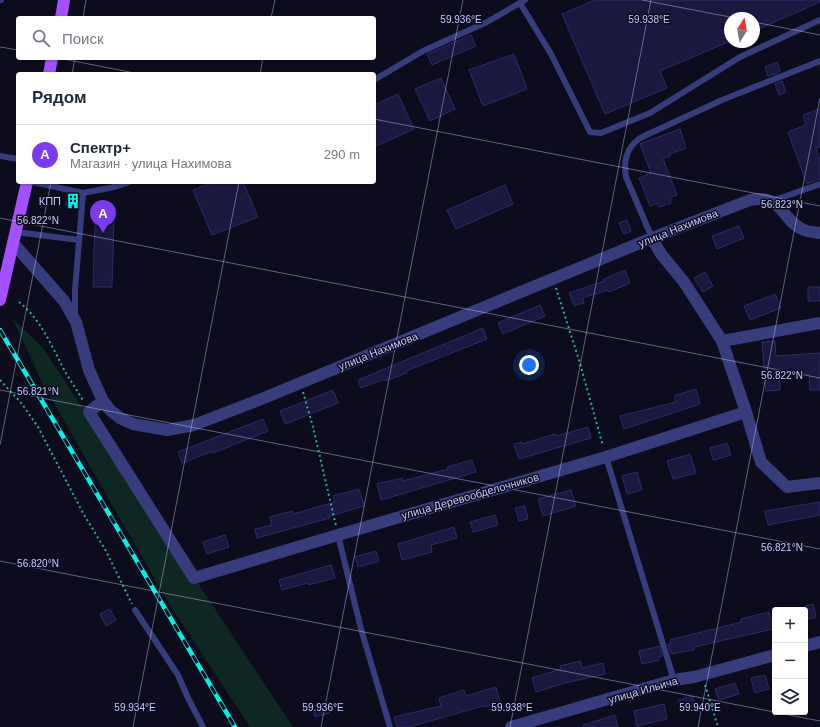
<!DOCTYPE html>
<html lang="ru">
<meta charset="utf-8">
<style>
body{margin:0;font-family:Arial,sans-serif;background:#f2f2f3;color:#1f2937}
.controls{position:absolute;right:12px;bottom:12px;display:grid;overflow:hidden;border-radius:4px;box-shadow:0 1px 3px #0004}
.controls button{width:36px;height:36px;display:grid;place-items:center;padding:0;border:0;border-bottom:1px solid #e0e1e3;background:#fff;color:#1f2937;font:20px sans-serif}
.compass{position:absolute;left:724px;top:12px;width:36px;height:36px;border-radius:50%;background:#fff;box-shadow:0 1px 3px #0004;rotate:11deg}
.you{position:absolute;left:529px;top:365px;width:14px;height:14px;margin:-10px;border:3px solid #fff;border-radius:50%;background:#1a73e8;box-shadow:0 0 0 6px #1a73e833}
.badge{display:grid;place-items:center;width:26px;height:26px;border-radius:50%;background:#7c3aed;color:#fff;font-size:13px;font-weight:700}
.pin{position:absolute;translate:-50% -33px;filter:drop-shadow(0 1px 2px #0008)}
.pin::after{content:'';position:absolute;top:21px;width:14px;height:12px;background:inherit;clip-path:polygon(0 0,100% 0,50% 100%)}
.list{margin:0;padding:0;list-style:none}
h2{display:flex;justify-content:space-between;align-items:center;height:52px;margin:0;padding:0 16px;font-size:17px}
h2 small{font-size:13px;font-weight:400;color:#747a83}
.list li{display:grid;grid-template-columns:26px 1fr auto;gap:12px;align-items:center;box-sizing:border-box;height:60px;padding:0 16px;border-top:1px solid #e0e1e3}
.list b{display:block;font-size:15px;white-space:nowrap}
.list p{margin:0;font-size:13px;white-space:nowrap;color:#747a83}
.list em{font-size:13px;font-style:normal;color:#747a83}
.icon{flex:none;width:22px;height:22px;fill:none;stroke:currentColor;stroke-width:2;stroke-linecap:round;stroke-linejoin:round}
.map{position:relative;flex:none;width:820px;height:727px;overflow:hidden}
.search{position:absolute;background:#fff;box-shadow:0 1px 3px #0004;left:16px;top:16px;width:360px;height:44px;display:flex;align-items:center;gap:10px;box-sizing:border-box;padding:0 14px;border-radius:4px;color:#747a83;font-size:15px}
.panel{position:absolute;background:#fff;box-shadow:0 1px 3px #0004;left:16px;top:72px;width:360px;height:112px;border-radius:4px}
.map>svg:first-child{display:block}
</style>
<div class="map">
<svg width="820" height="727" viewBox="0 0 820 727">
<rect width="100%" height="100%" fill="#0c0c1d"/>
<path fill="#0f2723" d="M 12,318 L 43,348 L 293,727 L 250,727 L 168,602 L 44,386 Z"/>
<path fill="#1a183e" stroke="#2e2a6a" d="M 595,0 L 820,0 L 820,2 L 754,31 L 754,18 L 730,18 L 730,41 L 660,71 L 667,88 L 605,114 L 562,14 Z
M 471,35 L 476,46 L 432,65 L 427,54 Z
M 514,54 L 527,89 L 483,106 L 469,70 Z
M 777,62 L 780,71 L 778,72 L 778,73 L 768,76 L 765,67 Z
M 441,78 L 455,109 L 430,121 L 415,89 Z
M 782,81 L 786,92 L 779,95 L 775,84 Z
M 398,94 L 414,129 L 374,147 L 374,105 Z
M 820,109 L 820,147 L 816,149 L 820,160 L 820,179 L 807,184 L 788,132 L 806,125 L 803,115 Z
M 680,129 L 686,148 L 670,154 L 670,156 L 663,159 L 677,195 L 670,198 L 671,203 L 659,207 L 657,203 L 650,206 L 639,178 L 651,173 L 640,144 Z
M 213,182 L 243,182 L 258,217 L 212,235 L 193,190 Z
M 505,185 L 513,204 L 456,229 L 447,210 Z
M 68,195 L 78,197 L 77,207 L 66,206 Z
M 627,220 L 631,231 L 624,234 L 619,223 Z
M 95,221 L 114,222 L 112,287 L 93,287 Z
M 739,226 L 744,238 L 717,249 L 712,236 Z
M 625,270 L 630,283 L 609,292 L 608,290 L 583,298 L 584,303 L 574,306 L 569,293 L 604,281 L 604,279 Z
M 705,272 L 713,286 L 703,292 L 694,278 Z
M 808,287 L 820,287 L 820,301 L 808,301 Z
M 775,294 L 781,308 L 750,320 L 744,306 Z
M 540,305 L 545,316 L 503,334 L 498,323 Z
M 483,328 L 487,339 L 406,371 L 407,373 L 385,381 L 385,379 L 361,388 L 358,380 Z
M 775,341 L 776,356 L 820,353 L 820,390 L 810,390 L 809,374 L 779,376 L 780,390 L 766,391 L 762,342 Z
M 696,389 L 700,404 L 624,429 L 620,416 L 676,402 L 674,396 Z
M 333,390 L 338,403 L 285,424 L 280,411 Z
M 263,419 L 268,431 L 213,453 L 213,451 L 182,463 L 178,452 Z
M 588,427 L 591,438 L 519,459 L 514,444 L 522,442 L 522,444 L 555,434 L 556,436 Z
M 727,443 L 731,455 L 713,460 L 710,448 Z
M 690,454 L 696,473 L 673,479 L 667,461 Z
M 472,460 L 476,472 L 381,500 L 377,484 L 402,478 L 403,481 L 448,469 L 447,467 Z
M 637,472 L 642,490 L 627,494 L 622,476 Z
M 359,489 L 364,506 L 330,516 L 330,518 L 257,538 L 255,529 L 272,525 L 270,517 L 292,511 L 293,514 L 335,502 L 333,496 Z
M 571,490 L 576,506 L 543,516 L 538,499 Z
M 820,502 L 820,515 L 768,525 L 765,511 Z
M 525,506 L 528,519 L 519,521 L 515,508 Z
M 495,515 L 498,525 L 473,532 L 470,522 Z
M 454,527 L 457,538 L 431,545 L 432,552 L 402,560 L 398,544 Z
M 225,535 L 229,547 L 207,554 L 203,542 Z
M 376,551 L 379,561 L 358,567 L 355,557 Z
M 331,565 L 335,578 L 308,585 L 308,583 L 282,590 L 279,580 Z
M 813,604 L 816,617 L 805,620 L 805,606 Z
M 110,609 L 116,620 L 106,626 L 100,614 Z
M 769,612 L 773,629 L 694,647 L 694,650 L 671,654 L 668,644 L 671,644 L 670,640 L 742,622 L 741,619 Z
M 659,646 L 662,656 L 659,657 L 659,660 L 642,664 L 639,651 Z
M 580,661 L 582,668 L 603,663 L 605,674 L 565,683 L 536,692 L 532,678 L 561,669 L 560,666 Z
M 765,675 L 769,689 L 755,693 L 751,678 Z
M 735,683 L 739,694 L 719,700 L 715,689 Z
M 496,687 L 500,702 L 484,707 L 483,706 L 409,727 L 397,727 L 394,717 L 441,706 L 439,698 L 464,690 L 466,696 Z
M 693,696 L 696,706 L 681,710 L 678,700 Z
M 327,702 L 330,713 L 315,717 L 312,707 Z
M 664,704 L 667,719 L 637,726 L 634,711 Z
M 615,715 L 618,727 L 583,727 L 583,725 Z"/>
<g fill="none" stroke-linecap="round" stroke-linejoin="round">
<path stroke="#2dae95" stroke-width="2" stroke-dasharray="2 3" stroke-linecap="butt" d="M 556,288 L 579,360 L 603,446
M 19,302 C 42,320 52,348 66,373 C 72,383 78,392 84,402
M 0,380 L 22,404 L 38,427 L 83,513 L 106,551 L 132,604
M 303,392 L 313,427 L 336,526
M 705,685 L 718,727"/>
<path stroke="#373d7c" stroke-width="6" d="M 0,0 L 1,0
M 520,3 L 551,54 L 590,132 L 601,133 L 650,113 L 740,57 L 820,20
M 374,80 L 423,51 L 487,22 L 525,0
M 0,156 L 18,159
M 33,182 L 83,193 L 114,187 L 130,182
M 772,201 L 820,184
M 16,232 L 79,240
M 652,238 L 626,177 C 623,160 627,146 642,137 L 722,100 L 820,61
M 75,314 L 75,290 L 83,193
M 606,457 L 674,680
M 338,535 L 361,629 L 390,727
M 135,610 L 178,675 L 188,698 L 203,727"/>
<path stroke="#373d7c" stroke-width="12" d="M 652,238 L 661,254 L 684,282 L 722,341 L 746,412 L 761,462 L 787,487 L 820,483
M 13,243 L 64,301 L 76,322 L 89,370 L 103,401 L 110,410 L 120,418 L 133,424 L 167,430 L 194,425 L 259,400 L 652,238 L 750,200 C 783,193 781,221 804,230 C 809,232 815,232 820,233
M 722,341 L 820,323
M 103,401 L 89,412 L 194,578 L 338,535 L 606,457 L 746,412
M 805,646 L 820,642
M 511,727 L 674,680 L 694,677 L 775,655"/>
<path stroke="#a550fe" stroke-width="12" d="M 61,18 L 64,0
M 49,74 L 52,58
M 0,300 L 27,182"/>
<g stroke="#01f2e9" stroke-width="4.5">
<path id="rail" d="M 0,330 L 235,727"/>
</g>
<use href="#rail" stroke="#0c0c1d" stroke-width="3" stroke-dasharray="9" stroke-linecap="butt"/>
</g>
<path fill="none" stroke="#c8c9ff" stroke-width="1" stroke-opacity="0.45" d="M 642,0 L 735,18M 83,18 L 86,0M 271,18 L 275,0M 754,22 L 820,35M 0,47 L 18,50M 58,58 L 140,74M 72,74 L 75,58M 260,74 L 263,58M 374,119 L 820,206M 0,218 L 820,378M 0,390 L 820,549M 0,445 L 51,182M 0,561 L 820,721M 133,727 L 239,182M 321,727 L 463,0M 510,727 L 651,0M 698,727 L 820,98"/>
<defs>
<g id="building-bare" transform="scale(1.2)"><path d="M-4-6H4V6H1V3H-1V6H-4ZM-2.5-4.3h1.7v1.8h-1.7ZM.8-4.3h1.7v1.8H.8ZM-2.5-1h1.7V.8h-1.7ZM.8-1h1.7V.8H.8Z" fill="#01f2e9" stroke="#0c0c1d" stroke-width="2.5" paint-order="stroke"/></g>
</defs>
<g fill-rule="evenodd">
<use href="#building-bare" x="73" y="201"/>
</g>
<g text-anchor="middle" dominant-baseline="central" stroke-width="3" stroke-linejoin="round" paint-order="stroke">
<g font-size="11" fill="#c8c9ff" stroke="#0c0c1d" text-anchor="end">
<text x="61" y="201">КПП</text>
</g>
<g font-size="11" fill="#c8c9ff" stroke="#0c0c1d">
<text transform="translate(678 228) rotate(-22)">улица Нахимова</text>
<text transform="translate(378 351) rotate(-22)">улица Нахимова</text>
<text transform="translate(470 496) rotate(-16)">улица Деревообделочников</text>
<text transform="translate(643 690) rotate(-16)">улица Ильича</text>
</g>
</g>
<g font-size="10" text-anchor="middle" fill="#c8c9ff" stroke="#0c0c1d" stroke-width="3" stroke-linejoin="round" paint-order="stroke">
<text x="461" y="23">59.936°E</text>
<text x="649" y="23">59.938°E</text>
<text x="782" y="208">56.823°N</text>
<text x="38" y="224">56.822°N</text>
<text x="782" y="379">56.822°N</text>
<text x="38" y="395">56.821°N</text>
<text x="782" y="551">56.821°N</text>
<text x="38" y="567">56.820°N</text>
<text x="135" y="711">59.934°E</text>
<text x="323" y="711">59.936°E</text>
<text x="512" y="711">59.938°E</text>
<text x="700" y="711">59.940°E</text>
</g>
</svg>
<div class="controls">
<button>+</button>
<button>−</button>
<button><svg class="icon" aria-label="layers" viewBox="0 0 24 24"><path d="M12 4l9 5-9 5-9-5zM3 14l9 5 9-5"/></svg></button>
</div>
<svg class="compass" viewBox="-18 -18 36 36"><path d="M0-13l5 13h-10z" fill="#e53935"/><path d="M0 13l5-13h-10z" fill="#747a83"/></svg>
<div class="you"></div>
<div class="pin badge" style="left:103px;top:233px">A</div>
<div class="search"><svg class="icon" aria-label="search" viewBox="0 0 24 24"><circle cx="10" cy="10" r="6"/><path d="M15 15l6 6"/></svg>Поиск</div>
<section class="panel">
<h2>Рядом<small></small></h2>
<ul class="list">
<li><span class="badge">A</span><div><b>Спектр+</b><p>Магазин · улица Нахимова</p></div><em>290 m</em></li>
</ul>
</section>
</div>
